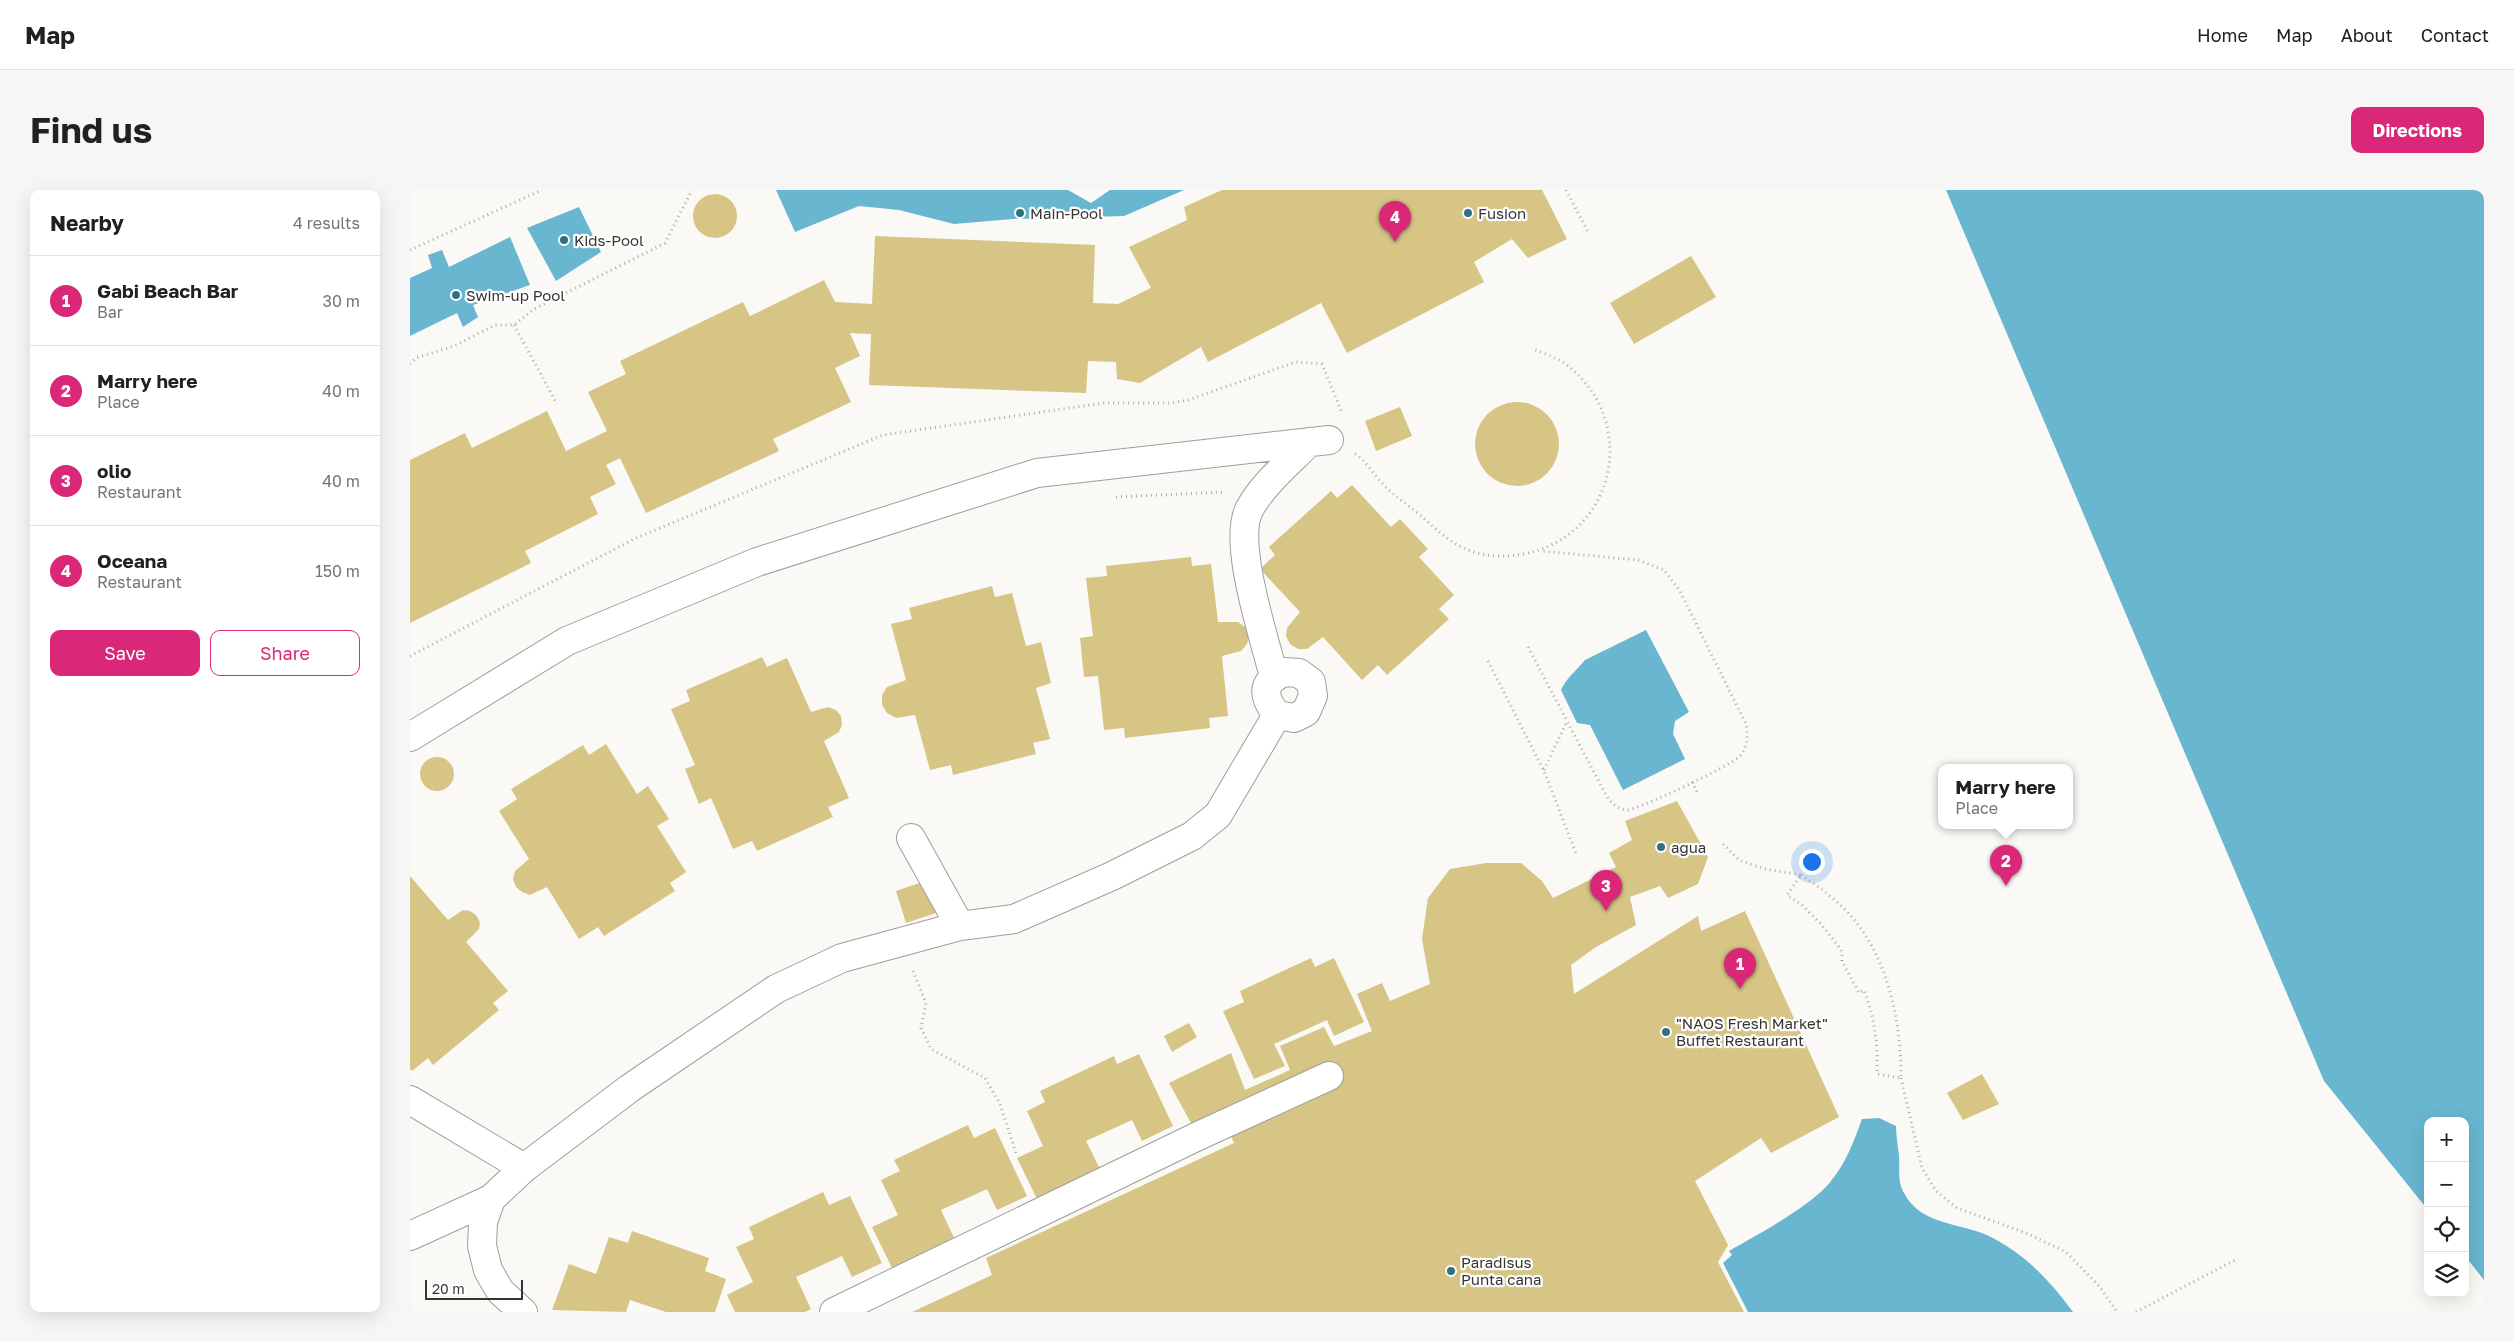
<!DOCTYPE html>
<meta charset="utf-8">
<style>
body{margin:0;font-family:"Golos Text",sans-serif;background:#f6f6f6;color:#202124}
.controls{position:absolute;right:15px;bottom:15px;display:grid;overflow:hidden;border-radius:10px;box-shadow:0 5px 20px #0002}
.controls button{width:45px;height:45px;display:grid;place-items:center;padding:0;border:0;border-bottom:1px solid #e0e0e0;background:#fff;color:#202124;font:25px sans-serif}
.scale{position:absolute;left:15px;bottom:12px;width:98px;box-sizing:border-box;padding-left:5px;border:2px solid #353533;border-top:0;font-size:14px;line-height:18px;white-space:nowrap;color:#353533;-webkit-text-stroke:4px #fff;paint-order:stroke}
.you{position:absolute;left:1401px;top:671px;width:18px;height:18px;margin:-12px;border:4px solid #fff;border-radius:50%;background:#1a73e8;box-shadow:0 0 0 8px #1a73e833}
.badge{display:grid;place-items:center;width:32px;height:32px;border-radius:50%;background:#db2777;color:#fff;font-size:16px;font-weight:700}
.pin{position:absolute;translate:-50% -41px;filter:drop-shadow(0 1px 2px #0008)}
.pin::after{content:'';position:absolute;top:26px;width:18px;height:15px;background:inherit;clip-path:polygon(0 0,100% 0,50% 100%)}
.popup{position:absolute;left:1528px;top:574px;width:135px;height:65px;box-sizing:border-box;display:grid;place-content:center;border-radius:10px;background:#fff;filter:drop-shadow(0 1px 4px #0005);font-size:16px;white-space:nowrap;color:#757577}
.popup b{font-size:19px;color:#202124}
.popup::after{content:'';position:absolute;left:50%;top:100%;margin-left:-10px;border:10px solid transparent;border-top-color:#fff}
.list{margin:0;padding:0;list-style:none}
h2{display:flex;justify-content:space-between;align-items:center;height:65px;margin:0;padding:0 20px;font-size:21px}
h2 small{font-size:16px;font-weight:400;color:#757577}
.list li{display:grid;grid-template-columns:32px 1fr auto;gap:15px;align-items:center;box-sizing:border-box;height:90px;padding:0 20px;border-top:1px solid #e0e0e0}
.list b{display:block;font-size:19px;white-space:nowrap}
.list p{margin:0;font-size:16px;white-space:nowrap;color:#757577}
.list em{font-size:16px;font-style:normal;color:#757577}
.actions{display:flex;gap:10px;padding:15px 20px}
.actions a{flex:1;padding:11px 0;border:1px solid #db2777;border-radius:10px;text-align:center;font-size:18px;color:#db2777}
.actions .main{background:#db2777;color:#fff}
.icon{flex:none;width:28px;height:28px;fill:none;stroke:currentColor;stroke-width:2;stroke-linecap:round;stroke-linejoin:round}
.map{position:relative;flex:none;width:2074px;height:1122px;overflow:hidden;border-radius:10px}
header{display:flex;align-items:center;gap:30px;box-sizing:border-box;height:70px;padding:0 25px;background:#fff;border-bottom:1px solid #e0e0e0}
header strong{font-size:24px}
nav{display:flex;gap:28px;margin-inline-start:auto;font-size:18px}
.intro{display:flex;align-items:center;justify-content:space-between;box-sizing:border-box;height:120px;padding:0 30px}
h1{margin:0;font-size:35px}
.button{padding:12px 22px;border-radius:10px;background:#db2777;color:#fff;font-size:18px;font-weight:700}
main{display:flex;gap:30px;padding:0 30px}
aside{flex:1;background:#fff;border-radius:10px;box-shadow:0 5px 20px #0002}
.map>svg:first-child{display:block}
</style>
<header>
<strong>Map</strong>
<nav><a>Home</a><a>Map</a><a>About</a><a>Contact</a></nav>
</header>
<div class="intro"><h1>Find us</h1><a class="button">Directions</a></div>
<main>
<aside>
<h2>Nearby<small>4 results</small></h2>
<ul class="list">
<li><span class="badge">1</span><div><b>Gabi Beach Bar</b><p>Bar</p></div><em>30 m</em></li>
<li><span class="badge">2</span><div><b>Marry here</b><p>Place</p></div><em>40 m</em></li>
<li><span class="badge">3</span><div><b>olio</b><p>Restaurant</p></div><em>40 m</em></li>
<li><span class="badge">4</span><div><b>Oceana</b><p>Restaurant</p></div><em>150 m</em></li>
</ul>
<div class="actions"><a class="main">Save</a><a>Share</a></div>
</aside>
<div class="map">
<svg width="2074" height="1122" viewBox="0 0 2074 1122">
<rect width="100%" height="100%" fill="#faf9f6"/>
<path fill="#69b6d0" d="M 366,0 L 658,0 L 681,13 L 700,0 L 774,0 L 714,26 L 603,29 L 544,34 L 489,20 L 449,16 L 385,42 Z
M 1536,0 L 2074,0 L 2074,1090 L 2055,1066 L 2055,931 L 2018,931 L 2018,1020 L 1914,891 Z
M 169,17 L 191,62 L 146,91 L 117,38 Z
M 100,47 L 120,95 L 63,115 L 68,127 L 53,137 L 47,123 L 0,146 L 0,88 L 22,78 L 18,65 L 32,60 L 39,77 Z
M 1236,440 L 1279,522 L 1265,531 L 1263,544 L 1275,569 L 1213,600 L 1180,535 L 1167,533 L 1151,500 C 1157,487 1166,481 1175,470 Z
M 1469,928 L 1486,936 C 1486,946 1488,956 1489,966 C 1490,979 1487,991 1494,1003 C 1512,1037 1553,1032 1583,1048 C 1617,1066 1641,1092 1663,1122 L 1338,1122 L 1313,1073 L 1322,1065 L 1319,1061 C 1346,1046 1404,1014 1421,991 C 1436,973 1444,951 1452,929 Z"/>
<path fill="#d6c585" d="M 812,0 L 1132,0 L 1157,49 L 1118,68 L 1102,49 L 1064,72 L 1074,92 L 937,163 L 911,113 L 798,172 L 791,157 L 730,193 L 707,189 L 706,172 L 678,171 L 676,203 L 459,195 L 461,144 L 440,143 L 450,166 L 425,178 L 441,212 L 363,249 L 369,261 L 236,323 L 210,268 L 196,275 L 206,294 L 180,307 L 188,324 L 115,361 L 121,373 L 0,433 L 0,270 L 55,243 L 62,258 L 137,221 L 156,261 L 197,241 L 178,202 L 216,184 L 210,171 L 333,112 L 340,126 L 414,90 L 425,112 L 462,114 L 465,46 L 685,55 L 683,113 L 708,114 L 741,98 L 719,57 L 777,30 L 774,17 Z
M283 26a22 22 0 1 1 44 0a22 22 0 1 1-44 0Z
M 1281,66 L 1306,107 L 1224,154 L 1200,113 Z
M1065 254a42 42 0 1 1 84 0a42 42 0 1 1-84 0Z
M 990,217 L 1002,246 L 966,261 L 955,231 Z
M 942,295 L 981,337 L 990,329 L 1018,359 L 1009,367 L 1044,405 L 1029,419 L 1039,429 L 977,485 L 968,475 L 952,490 L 913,447 L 897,459 L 888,459 L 880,454 L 876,446 L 877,438 L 890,422 L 850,379 L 865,365 L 859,357 L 921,301 L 927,308 Z
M 781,367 L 782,376 L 801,374 L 808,432 L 828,432 L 835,437 L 839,446 L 837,454 L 831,461 L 812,466 L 818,526 L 799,528 L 800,538 L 715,548 L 714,538 L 694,540 L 688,486 L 674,487 L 670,448 L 683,446 L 676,388 L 697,386 L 696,376 Z
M 582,396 L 585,407 L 602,403 L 616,456 L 631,452 L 641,493 L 626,498 L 640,549 L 623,553 L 626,564 L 543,585 L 541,575 L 520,580 L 505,525 L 486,528 L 477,523 L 472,515 L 472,505 L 477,497 L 496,490 L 481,434 L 502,429 L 499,418 Z
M 352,467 L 357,477 L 377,468 L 401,522 L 418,517 L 426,520 L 431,526 L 432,535 L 429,542 L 414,551 L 439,608 L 418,617 L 423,627 L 347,661 L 342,651 L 323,659 L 301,608 L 289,614 L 275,579 L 285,575 L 261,519 L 280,511 L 276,500 Z
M 196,554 L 227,604 L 238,596 L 259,629 L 247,636 L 276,682 L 260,693 L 265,701 L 194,746 L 188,737 L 169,749 L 137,697 L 120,705 L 112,702 L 106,697 L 103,689 L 105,681 L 119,669 L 89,621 L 107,609 L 101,599 L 173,555 L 179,565 Z
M10 584a17 17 0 1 1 34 0a17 17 0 1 1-34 0Z
M 1267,611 L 1298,667 L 1288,694 L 1258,708 L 1250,696 L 1220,707 L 1226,735 L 1186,757 L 1161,775 L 1164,804 L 1288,726 L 1291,741 L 1335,721 L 1429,927 L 1361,963 L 1351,948 L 1285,991 L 1318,1055 L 1308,1072 L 1334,1122 L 502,1122 L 582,1085 L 576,1068 L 824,953 L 809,921 L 781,933 L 759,893 L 821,863 L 835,900 L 880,880 L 870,856 L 914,837 L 924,856 L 962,841 L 947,804 L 972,793 L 980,811 L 1020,794 L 1012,749 L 1018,708 L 1040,679 L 1076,673 L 1111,673 L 1132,691 L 1143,708 L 1206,677 L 1199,663 L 1222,650 L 1215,631 Z
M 0,686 L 38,730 L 53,720 L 60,721 L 66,725 L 70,732 L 69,739 L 56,752 L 98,801 L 83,813 L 89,820 L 23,875 L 18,868 L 2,881 L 0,879 Z
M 518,690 L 529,722 L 496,733 L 486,701 Z
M 901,768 L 905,777 L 924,768 L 954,832 L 924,846 L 917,830 L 864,854 L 875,876 L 844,889 L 813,821 L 834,812 L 830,801 Z
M 779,833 L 787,847 L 762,862 L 754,846 Z
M 729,864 L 763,936 L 732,951 L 722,930 L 676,951 L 692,983 L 629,1013 L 607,968 L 633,956 L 617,921 L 635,912 L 630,901 L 704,866 L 707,874 Z
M 1572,884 L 1589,914 L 1553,930 L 1537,903 Z
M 558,935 L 564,948 L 585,938 L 617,1006 L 587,1020 L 577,999 L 531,1020 L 546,1052 L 484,1082 L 462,1037 L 488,1025 L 471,990 L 490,981 L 484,970 Z
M 413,1002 L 419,1015 L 440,1006 L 472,1073 L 442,1087 L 432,1066 L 386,1087 L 401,1119 L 395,1122 L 325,1122 L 317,1105 L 343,1092 L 326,1057 L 344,1049 L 339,1037 Z
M 222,1041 L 299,1068 L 295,1081 L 316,1089 L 305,1122 L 256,1122 L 220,1110 L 216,1122 L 142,1120 L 159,1074 L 186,1084 L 199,1047 L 218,1053 Z"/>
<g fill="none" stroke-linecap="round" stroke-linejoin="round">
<g stroke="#9f9e9c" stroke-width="30">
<path id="minor" d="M 874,482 L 889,483 L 901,492 L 903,506 L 896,522 L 884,528 L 867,525 C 853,507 850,493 874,482 Z
M 864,487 C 855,450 821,350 840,318 C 854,293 879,273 899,252
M 0,547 L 157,451 L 347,372 L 627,283 L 919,250
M 501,648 L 550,736
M 0,910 L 114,978
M 0,1046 L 81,1009
M 113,1122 L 90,1101 L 78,1080 L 72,1056 L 73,1032 L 81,1009 L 114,978 L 220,898 L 366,799 L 432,768 L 550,736 L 604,729 L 702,686 L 782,646 L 808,625 L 867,525
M 424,1122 L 786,947 L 919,886"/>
</g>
<path stroke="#acaca9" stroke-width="3" stroke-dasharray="1 4" stroke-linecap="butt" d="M 1156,0 L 1179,44
M 0,60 L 132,0
M 104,135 L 146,212
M 0,174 L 6,168 L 44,156 L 85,135 L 104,135 L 124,119 L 255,53 L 282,0
M 945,264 C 957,271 964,286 974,295 C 984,306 997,314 1009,324 C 1026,339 1041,355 1064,362 C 1080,367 1098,367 1113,364 C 1207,347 1231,228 1154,173 C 1145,167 1133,163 1123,159
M 706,307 L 815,302
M 1118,457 L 1196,605 C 1201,613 1207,619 1217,620 C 1228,620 1320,576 1329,567 C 1338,558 1338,545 1336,534 L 1270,401 L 1254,380 L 1228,370 L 1131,361
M 0,466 L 226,348 L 473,245 L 694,213 L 761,213 L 778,210 L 886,172 L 912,174 L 932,223
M 1078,471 L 1134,581 L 1167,666
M 1134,580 L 1157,531
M 1282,592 L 1287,602
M 1313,654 L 1329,670 L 1355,679 L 1391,685
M 1391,685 C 1408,696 1427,710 1441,726 C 1479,770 1491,832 1491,888 L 1467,884 C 1468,854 1465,829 1454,800 L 1449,803 L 1432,771 L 1432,761 L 1411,734 L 1392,715 L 1377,705 Z
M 503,781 L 516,813 L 511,838 L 521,859 L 575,888 L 590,914 L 606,963
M 1491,888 L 1512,978 L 1526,1001 L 1547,1018 L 1616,1043 L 1656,1062 L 1689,1096 L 1707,1122
M 1726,1122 L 1825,1070"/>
<use href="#minor" stroke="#fff" stroke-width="28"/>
</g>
<g fill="#307084" stroke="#fff" stroke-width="2">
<circle cx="610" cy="23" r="5"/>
<circle cx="1058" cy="23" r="5"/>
<circle cx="154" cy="50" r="5"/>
<circle cx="46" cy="105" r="5"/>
<circle cx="1251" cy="657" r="5"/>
<circle cx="1256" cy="842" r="5"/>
<circle cx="1041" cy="1081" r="5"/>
</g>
<g text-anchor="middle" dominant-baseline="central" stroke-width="4.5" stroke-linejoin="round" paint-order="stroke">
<g font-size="15" fill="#353533" stroke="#fff" text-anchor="start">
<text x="620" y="23">Main-Pool</text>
<text x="1068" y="23">Fusion</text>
<text x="164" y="50">Kids-Pool</text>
<text x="56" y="105">Swim-up Pool</text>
<text x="1261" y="657">agua</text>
<text x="1266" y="833">"NAOS Fresh Market"<tspan x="1266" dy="17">Buffet Restaurant</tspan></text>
<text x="1051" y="1072">Paradisus<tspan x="1051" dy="17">Punta cana</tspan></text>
</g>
</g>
</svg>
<div class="controls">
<button>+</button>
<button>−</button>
<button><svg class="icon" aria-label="locate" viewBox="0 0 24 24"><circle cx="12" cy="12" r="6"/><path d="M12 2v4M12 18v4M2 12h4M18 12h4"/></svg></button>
<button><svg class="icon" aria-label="layers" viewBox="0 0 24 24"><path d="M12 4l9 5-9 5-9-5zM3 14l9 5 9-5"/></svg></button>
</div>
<div class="scale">20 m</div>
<div class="you"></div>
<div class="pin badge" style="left:1330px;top:799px">1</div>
<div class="pin badge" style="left:1596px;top:696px">2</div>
<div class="popup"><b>Marry here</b>Place</div>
<div class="pin badge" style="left:1196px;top:721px">3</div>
<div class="pin badge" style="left:985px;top:52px">4</div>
</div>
</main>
